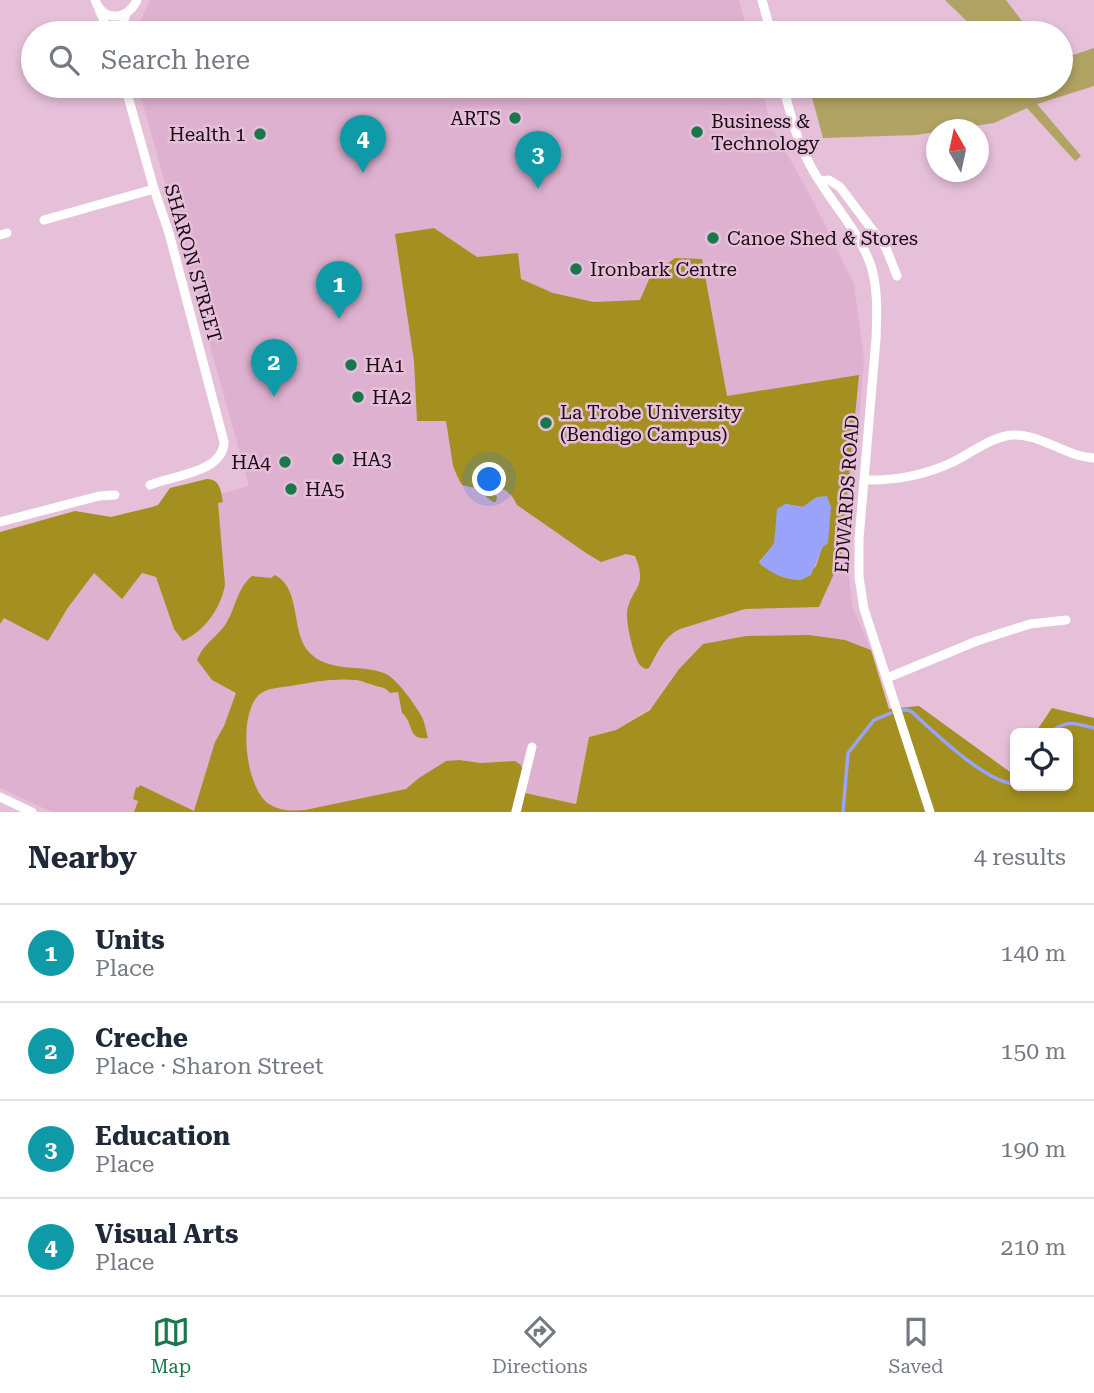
<!DOCTYPE html>
<meta charset="utf-8">
<style>
body{margin:0;font-family:"Roboto Serif",serif;background:#f6f6f7;color:#1f2937}
.controls{position:absolute;right:21px;bottom:21px;display:grid;overflow:hidden;border-radius:10px;box-shadow:0 4px 10px #0003}
.controls button{width:63px;height:63px;display:grid;place-items:center;padding:0;border:0;border-bottom:2px solid #e0e1e3;background:#fff;color:#1f2937;font:35px sans-serif}
.compass{position:absolute;left:926px;top:119px;width:63px;height:63px;border-radius:50%;background:#fff;box-shadow:0 4px 10px #0003;rotate:351deg}
.you{position:absolute;left:490px;top:480px;width:24px;height:24px;margin:-18px;border:5px solid #fff;border-radius:50%;background:#1a73e8;box-shadow:0 0 0 10px #1a73e833}
.badge{display:grid;place-items:center;width:46px;height:46px;border-radius:50%;background:#1a774c;color:#fff;font-size:23px;font-weight:700}
.pin{position:absolute;translate:-50% -58px;filter:drop-shadow(0 2px 4px #0008)}
.pin::after{content:'';position:absolute;top:37px;width:24px;height:21px;background:inherit;clip-path:polygon(0 0,100% 0,50% 100%)}
.list{margin:0;padding:0;list-style:none}
h2{display:flex;justify-content:space-between;align-items:center;height:91px;margin:0;padding:0 28px;font-size:30px}
h2 small{font-size:23px;font-weight:400;color:#747a83}
.list li{display:grid;grid-template-columns:46px 1fr auto;gap:21px;align-items:center;box-sizing:border-box;height:98px;padding:0 28px;border-top:2px solid #e0e1e3}
.list b{display:block;font-size:26px;white-space:nowrap}
.list p{margin:0;font-size:23px;white-space:nowrap;color:#747a83}
.list em{font-size:23px;font-style:normal;color:#747a83}
.icon{flex:none;width:38px;height:38px;fill:none;stroke:currentColor;stroke-width:2;stroke-linecap:round;stroke-linejoin:round}
.map{position:relative;flex:none;width:1094px;height:812px;overflow:hidden}
.search{position:absolute;background:#fff;box-shadow:0 4px 10px #0003;left:21px;right:21px;top:21px;height:77px;display:flex;align-items:center;gap:18px;box-sizing:border-box;padding:0 24px;border-radius:38px;color:#747a83;font-size:26px}
.sheet{height:483px;background:#fff}
nav{display:flex;justify-content:space-around;align-items:center;box-sizing:border-box;height:98px;border-top:2px solid #e0e1e3;background:#fff;font-size:19px;color:#747a83}
nav a{display:grid;justify-items:center;gap:4px}
nav .on{color:#1a774c}
.map>svg:first-child{display:block}
</style>
<div class="map">
<svg width="1094" height="812" viewBox="0 0 1094 812">
<rect width="100%" height="100%" fill="#e6bfd9"/>
<path fill="#dfb1d0" d="M 150,0 L 739,0 L 748,33 L 138,33 L 139,24 Z
M 138,86 L 761,86 L 771,125 L 812,199 L 854,284 L 864,360 L 848,561 L 852,606 L 871,650 L 845,640 L 703,644 L 679,669 L 652,707 L 616,730 L 589,737 L 576,804 L 526,793 L 521,812 L 52,812 L 0,788 L 0,551 L 136,518 L 249,486 Z"/>
<path fill="#b0a364" d="M 945,0 L 1006,0 L 1031,33 L 979,33 Z
M 1094,48 L 1094,86 L 1037,104 L 1081,156 L 1075,161 L 1027,108 L 994,123 L 954,129 L 936,130 L 936,132 L 916,135 L 823,138 L 809,86 L 901,86 L 902,92 L 922,86 L 1061,86 L 1061,59 Z"/>
<path fill="#a49020" fill-rule="evenodd" d="M 434,228 L 477,257 L 518,253 L 521,279 L 553,293 L 594,302 L 640,300 L 650,277 L 675,258 L 702,259 L 727,396 L 859,375 L 841,558 L 819,607 L 745,609 L 683,628 C 665,634 658,652 649,668 L 646,669 C 645,668 643,668 641,666 C 634,660 626,623 627,613 C 630,588 649,589 635,556 L 626,554 L 601,562 L 586,553 L 517,505 C 511,492 504,488 490,484 L 490,488 L 497,497 L 496,502 L 493,502 L 475,488 L 462,485 L 458,478 L 453,466 L 446,421 L 417,421 L 414,361 L 395,234 ZM 817,497 L 822,548 L 816,566 L 801,580 C 785,577 771,574 759,562 L 774,544 L 785,504 L 803,507 Z
M 207,479 C 220,479 221,491 223,502 L 218,503 L 225,585 C 220,610 205,630 183,641 L 174,629 L 156,577 L 142,573 L 122,599 L 94,573 L 67,609 L 48,641 L 4,618 L 0,624 L 0,532 L 75,511 L 111,517 L 152,507 L 158,505 L 170,488 Z
M 275,575 C 301,588 291,631 308,651 C 327,673 359,664 384,673 C 397,678 415,705 422,717 C 425,723 426,731 428,738 C 407,741 414,722 402,713 L 398,692 L 390,693 C 385,687 383,688 376,686 C 369,684 363,681 356,680 C 334,678 312,682 291,686 C 282,687 268,688 260,694 C 237,713 245,788 269,804 C 280,811 292,811 305,810 L 406,789 L 419,778 L 446,761 L 459,760 L 481,763 L 515,761 L 521,765 L 522,769 L 511,812 L 134,812 L 138,801 L 133,799 L 136,787 L 138,788 L 140,785 L 194,811 L 215,742 L 224,726 L 236,693 L 212,680 L 197,660 C 204,643 216,638 225,625 C 236,609 236,589 252,576 L 271,578 Z
M 809,635 L 845,640 L 871,650 L 889,709 L 919,706 L 1010,772 L 1015,764 L 1015,786 L 1068,786 L 1068,733 L 1035,733 L 1052,708 L 1094,718 L 1094,812 L 521,812 L 525,793 L 576,804 L 589,737 L 616,730 L 650,710 L 679,669 L 703,644 L 746,636 Z"/>
<path fill="#9aa3fa" d="M 827,496 L 831,507 L 828,543 L 822,548 L 811,575 C 810,576 802,579 801,580 C 786,581 769,572 759,563 L 774,544 L 777,509 L 785,504 L 803,507 L 817,497 Z"/>
<g fill="none" stroke-linecap="round" stroke-linejoin="round">
<path stroke="#9aa3fa" stroke-width="3.5" d="M 902,710 L 908,710 L 912,712 C 935,733 985,782 1015,784
M 1050,733 C 1066,719 1075,723 1094,728
M 843,812 L 848,753 L 874,720 L 891,713"/>
<path stroke="#fff" stroke-width="9" d="M 95,0 C 103,22 127,21 137,0
M 762,0 L 771,33
M 99,9 L 109,33
M 120,33 L 126,14
M 125,86 L 154,189 L 169,233 L 224,442 C 223,473 173,475 150,485
M 783,86 C 790,112 796,139 809,163 C 827,199 860,230 872,269 C 878,292 877,316 876,339 L 859,539 L 859,577 L 864,609 L 930,812
M 821,181 L 829,180 L 840,187 L 886,248 L 897,276
M 44,220 L 154,189
M 0,235 L 7,233
M 864,480 C 895,481 925,475 953,462 C 971,453 991,437 1012,435 C 1039,433 1064,456 1094,458
M 0,522 L 99,496 L 115,495
M 887,678 L 977,641 L 1030,624 L 1066,620
M 0,797 L 32,812
M 516,812 L 532,747"/>
</g>
<g fill="#1a774c" stroke="#e6bfd9" stroke-width="2.5">
<circle cx="515" cy="118" r="7"/>
<circle cx="697" cy="132" r="7"/>
<circle cx="260" cy="134" r="7"/>
<circle cx="713" cy="238" r="7"/>
<circle cx="576" cy="269" r="7"/>
<circle cx="351" cy="365" r="7"/>
<circle cx="358" cy="397" r="7"/>
<circle cx="546" cy="423" r="7"/>
<circle cx="338" cy="459" r="7"/>
<circle cx="285" cy="462" r="7"/>
<circle cx="291" cy="489" r="7"/>
</g>
<g text-anchor="middle" dominant-baseline="central" stroke-width="5" stroke-linejoin="round" paint-order="stroke">
<g font-size="19" fill="#180b15" stroke="#e6bfd9" text-anchor="start">
<text x="501" y="118" text-anchor="end">ARTS</text>
<text x="711" y="121">Business &amp;<tspan x="711" dy="22">Technology</tspan></text>
<text x="246" y="134" text-anchor="end">Health 1</text>
<text x="727" y="238">Canoe Shed &amp; Stores</text>
<text x="590" y="269">Ironbark Centre</text>
<text x="365" y="365">HA1</text>
<text x="372" y="397">HA2</text>
<text x="560" y="412">La Trobe University<tspan x="560" dy="22">(Bendigo Campus)</tspan></text>
<text x="352" y="459">HA3</text>
<text x="271" y="462" text-anchor="end">HA4</text>
<text x="305" y="489">HA5</text>
</g>
<g font-size="19" fill="#180b15" stroke="#e6bfd9">
<text transform="translate(193 263) rotate(74)">SHARON STREET</text>
<text transform="translate(847 494) rotate(-86)">EDWARDS ROAD</text>
</g>
</g>
</svg>
<div class="controls">
<button><svg class="icon" aria-label="locate" viewBox="0 0 24 24"><circle cx="12" cy="12" r="6"/><path d="M12 2v4M12 18v4M2 12h4M18 12h4"/></svg></button>
</div>
<svg class="compass" viewBox="-18 -18 36 36"><path d="M0-13l5 13h-10z" fill="#e53935"/><path d="M0 13l5-13h-10z" fill="#747a83"/></svg>
<div class="you"></div>
<div class="pin badge" style="left:339px;top:319px;background:#0f9aa8">1</div>
<div class="pin badge" style="left:274px;top:397px;background:#0f9aa8">2</div>
<div class="pin badge" style="left:538px;top:189px;background:#0f9aa8">3</div>
<div class="pin badge" style="left:363px;top:173px;background:#0f9aa8">4</div>
<div class="search"><svg class="icon" aria-label="search" viewBox="0 0 24 24"><circle cx="10" cy="10" r="6"/><path d="M15 15l6 6"/></svg>Search here</div>
</div>
<section class="sheet">
<h2>Nearby<small>4 results</small></h2>
<ul class="list">
<li><span class="badge" style="background:#0f9aa8">1</span><div><b>Units</b><p>Place</p></div><em>140 m</em></li>
<li><span class="badge" style="background:#0f9aa8">2</span><div><b>Creche</b><p>Place · Sharon Street</p></div><em>150 m</em></li>
<li><span class="badge" style="background:#0f9aa8">3</span><div><b>Education</b><p>Place</p></div><em>190 m</em></li>
<li><span class="badge" style="background:#0f9aa8">4</span><div><b>Visual Arts</b><p>Place</p></div><em>210 m</em></li>
</ul>
</section>
<nav>
<a class="on"><svg class="icon" aria-label="map" viewBox="0 0 24 24"><path d="M3 6l6-2 6 2 6-2v14l-6 2-6-2-6 2zM9 4v14M15 6v14"/></svg>Map</a>
<a><svg class="icon" aria-label="directions" viewBox="0 0 24 24"><path d="M12 3l9 9-9 9-9-9zM9 14v-3h6M13 9l2 2-2 2"/></svg>Directions</a>
<a><svg class="icon" aria-label="saved" viewBox="0 0 24 24"><path d="M7 4h10v16l-5-4-5 4z"/></svg>Saved</a>
</nav>
